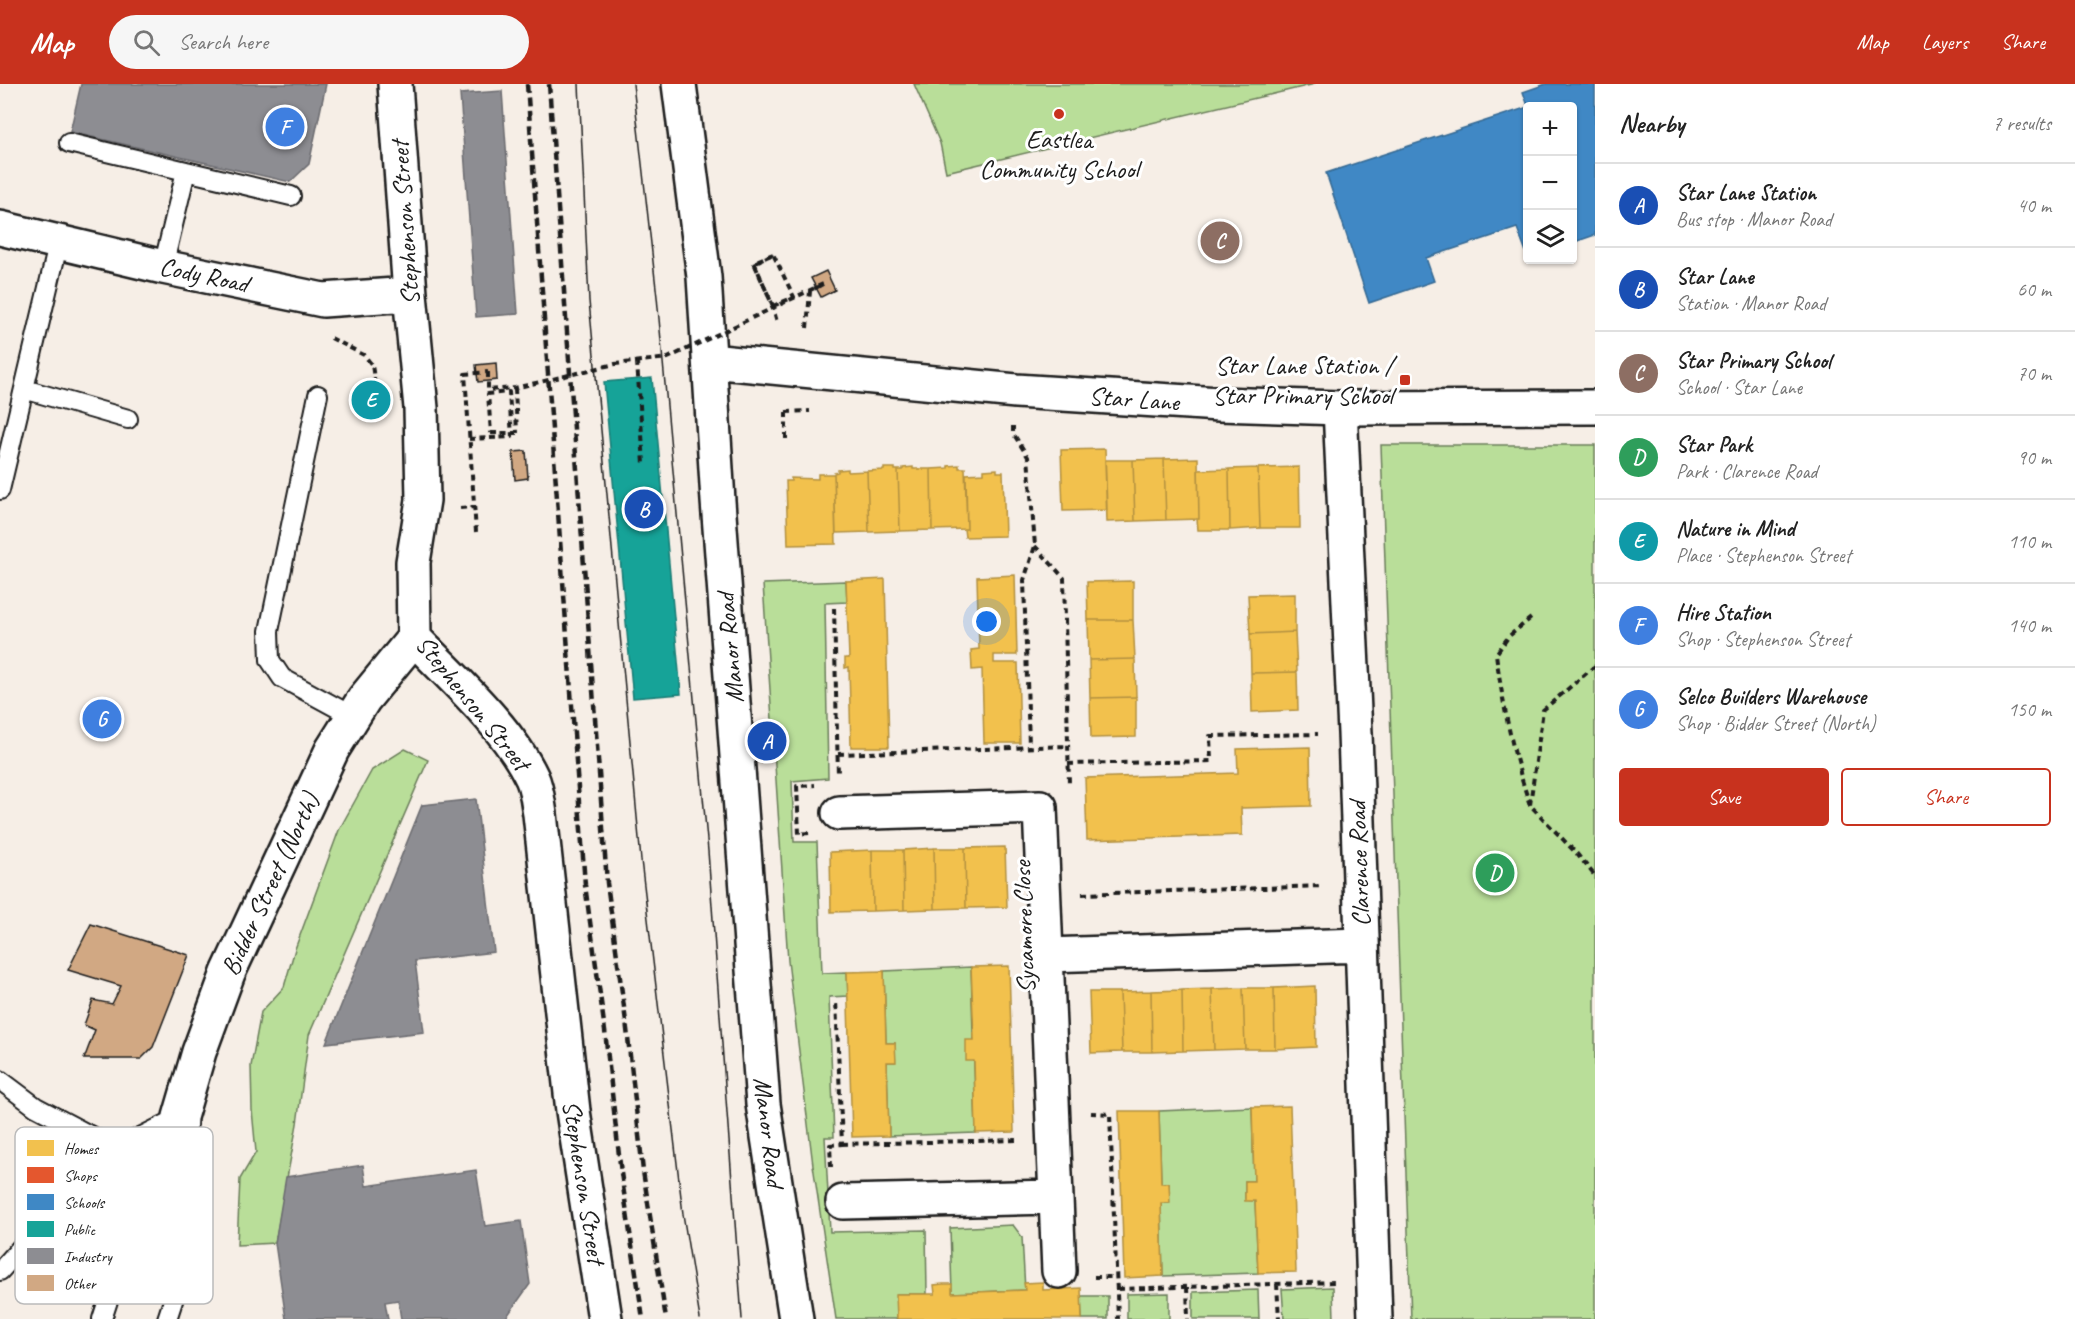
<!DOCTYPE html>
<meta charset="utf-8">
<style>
body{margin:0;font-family:Caveat,sans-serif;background:#f6f6f6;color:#222}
.controls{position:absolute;right:18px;top:18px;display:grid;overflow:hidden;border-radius:6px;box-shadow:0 2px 4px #0004}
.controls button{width:54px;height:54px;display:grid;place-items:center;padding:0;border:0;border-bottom:2px solid #e0e0e0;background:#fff;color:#222;font:30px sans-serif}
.you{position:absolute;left:987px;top:538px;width:21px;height:21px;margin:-15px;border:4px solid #fff;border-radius:50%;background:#1a73e8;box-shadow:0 0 0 9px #1a73e833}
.badge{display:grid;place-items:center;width:39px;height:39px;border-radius:50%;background:#c8321e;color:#fff;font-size:20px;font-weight:700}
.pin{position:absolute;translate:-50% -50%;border:3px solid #fff;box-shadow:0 2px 6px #0006}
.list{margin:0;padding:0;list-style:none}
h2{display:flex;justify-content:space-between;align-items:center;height:78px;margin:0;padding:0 24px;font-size:26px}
h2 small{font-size:20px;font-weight:400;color:#767676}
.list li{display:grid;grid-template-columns:39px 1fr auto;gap:18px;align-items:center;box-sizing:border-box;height:84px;padding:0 24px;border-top:2px solid #e0e0e0}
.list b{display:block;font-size:22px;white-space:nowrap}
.list p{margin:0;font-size:20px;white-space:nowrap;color:#767676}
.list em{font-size:20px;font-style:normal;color:#767676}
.actions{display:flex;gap:12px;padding:18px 24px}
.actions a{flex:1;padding:14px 0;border:2px solid #c8321e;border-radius:6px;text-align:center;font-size:21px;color:#c8321e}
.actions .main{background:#c8321e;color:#fff}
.icon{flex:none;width:33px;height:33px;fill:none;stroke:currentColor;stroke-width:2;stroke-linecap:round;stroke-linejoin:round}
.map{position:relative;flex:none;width:1595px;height:1235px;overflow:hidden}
header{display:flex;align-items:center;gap:36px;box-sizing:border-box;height:84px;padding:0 30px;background:#c8321e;color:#fff}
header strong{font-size:28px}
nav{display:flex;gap:33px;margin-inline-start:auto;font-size:21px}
.search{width:420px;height:54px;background:#f6f6f6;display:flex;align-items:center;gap:15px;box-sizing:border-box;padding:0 21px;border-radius:33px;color:#767676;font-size:22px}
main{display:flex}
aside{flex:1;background:#fff}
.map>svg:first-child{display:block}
</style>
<header>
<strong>Map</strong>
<div class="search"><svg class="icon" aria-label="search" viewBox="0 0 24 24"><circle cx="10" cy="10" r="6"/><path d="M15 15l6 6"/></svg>Search here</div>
<nav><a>Map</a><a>Layers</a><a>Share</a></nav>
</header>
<main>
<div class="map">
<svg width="1595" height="1235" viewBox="0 0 1595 1235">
<rect width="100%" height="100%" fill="#f6eee6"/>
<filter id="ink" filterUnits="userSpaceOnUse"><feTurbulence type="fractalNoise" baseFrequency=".0167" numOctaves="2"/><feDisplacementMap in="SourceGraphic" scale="12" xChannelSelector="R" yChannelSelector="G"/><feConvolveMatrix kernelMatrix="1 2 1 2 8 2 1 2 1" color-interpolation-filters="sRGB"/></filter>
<g filter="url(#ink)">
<path fill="#b9de99" stroke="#6a7d5a" stroke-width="1.5" d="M 914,0 L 1315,0 L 946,88 L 940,59 Z
M 1381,361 L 1595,361 L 1595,1235 L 1411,1235 Z
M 846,497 L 847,518 L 825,519 L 828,694 L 792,697 L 794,758 L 817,758 L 822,889 L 847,888 L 848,912 L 829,913 L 834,1053 L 825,1053 L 830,1148 L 926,1146 L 927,1210 L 897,1210 L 897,1235 L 836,1235 L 813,1081 L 788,877 L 763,500 Z
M 405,665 L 428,676 L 309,951 L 297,1040 L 275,1159 L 237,1161 L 240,1095 L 256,1068 L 252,1026 L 251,982 L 261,928 L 284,903 L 295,865 L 339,746 L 372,686 Z
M 971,883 L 976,1049 L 889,1052 L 887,978 L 895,978 L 895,959 L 886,959 L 884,887 Z
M 1252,1023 L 1254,1097 L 1245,1097 L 1245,1116 L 1255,1117 L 1258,1189 L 1163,1192 L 1161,1119 L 1169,1119 L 1169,1099 L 1161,1099 L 1159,1027 Z
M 1013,1141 L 1022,1153 L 1025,1206 L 952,1209 L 950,1144 Z
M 1333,1203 L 1334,1235 L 1284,1235 L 1282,1205 Z
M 1258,1206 L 1259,1235 L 1193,1235 L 1193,1208 Z
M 1169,1209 L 1169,1235 L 1127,1235 L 1127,1210 Z
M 1081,1212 L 1108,1212 L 1108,1235 L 1082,1235 Z"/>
<path fill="#f2c14e" stroke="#b2903f" stroke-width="1.5" d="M 1105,365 L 1107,426 L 1063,427 L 1061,366 Z
M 1198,374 L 1199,435 L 1166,436 L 1164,375 Z
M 1164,375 L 1166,436 L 1135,437 L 1133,376 Z
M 1105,376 L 1133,376 L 1135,437 L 1107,438 Z
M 959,381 L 959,384 L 965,384 L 967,445 L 932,446 L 931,385 L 948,384 L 948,382 Z
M 913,383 L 913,385 L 931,385 L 932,446 L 900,447 L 898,386 L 903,386 L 903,384 Z
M 1299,383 L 1300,444 L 1260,444 L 1258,384 Z
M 884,384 L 895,384 L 895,386 L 898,386 L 900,447 L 869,448 L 867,387 L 884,386 Z
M 1258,384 L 1260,444 L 1230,446 L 1229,385 Z
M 848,385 L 848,388 L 867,387 L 869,448 L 836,449 L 834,389 L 838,388 L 838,386 Z
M 997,385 L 997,388 L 1003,388 L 1005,452 L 965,453 L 964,445 L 967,445 L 966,390 L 984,389 L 984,386 Z
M 1229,385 L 1230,446 L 1198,446 L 1197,435 L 1199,435 L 1198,386 Z
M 818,390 L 834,390 L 836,460 L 788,461 L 786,397 L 791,397 L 791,394 L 818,395 Z
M 1015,491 L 1017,571 L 994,571 L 994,579 L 1018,579 L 1020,659 L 984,659 L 982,585 L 972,586 L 971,566 L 979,565 L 977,493 Z
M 885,495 L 889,663 L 851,663 L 849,583 L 845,584 L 845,574 L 849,574 L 846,497 Z
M 1133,497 L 1133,536 L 1088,536 L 1087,498 Z
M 1295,510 L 1295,548 L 1250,550 L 1248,511 Z
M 1088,536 L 1133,536 L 1135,575 L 1089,576 Z
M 1295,548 L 1297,588 L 1251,589 L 1250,550 Z
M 1135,575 L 1136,613 L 1090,614 L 1089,576 Z
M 1297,588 L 1298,626 L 1252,628 L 1251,589 Z
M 1136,613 L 1136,653 L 1091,654 L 1090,614 Z
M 1310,663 L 1311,722 L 1241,724 L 1242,751 L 1087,756 L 1085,694 L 1238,689 L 1237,665 Z
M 1005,763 L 1007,823 L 966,824 L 965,764 Z
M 934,764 L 965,764 L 966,824 L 935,825 Z
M 934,764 L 935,825 L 904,826 L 903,766 Z
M 872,766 L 873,827 L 831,828 L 830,768 Z
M 872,766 L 903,766 L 904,826 L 873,827 Z
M 1009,882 L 1014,1048 L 976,1049 L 974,977 L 966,977 L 966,956 L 974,956 L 971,883 Z
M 884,887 L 886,959 L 895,959 L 896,978 L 887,978 L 889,1052 L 852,1053 L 847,888 Z
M 1315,902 L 1316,963 L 1275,965 L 1274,904 Z
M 1243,904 L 1245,965 L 1214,966 L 1212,905 Z
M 1243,904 L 1274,904 L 1275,965 L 1245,965 Z
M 1212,905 L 1214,966 L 1183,967 L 1182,906 Z
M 1182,906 L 1183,967 L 1152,968 L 1151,907 Z
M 1151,907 L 1152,968 L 1122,968 L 1120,908 Z
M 1089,908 L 1120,908 L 1122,968 L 1091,969 Z
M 1290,1022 L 1296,1188 L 1258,1189 L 1255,1117 L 1245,1117 L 1245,1097 L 1254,1097 L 1252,1023 Z
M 1119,1027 L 1159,1027 L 1161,1099 L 1169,1099 L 1170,1119 L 1161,1119 L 1163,1192 L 1124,1194 Z
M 1043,1198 L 1043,1206 L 1081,1204 L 1082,1235 L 897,1235 L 896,1210 L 935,1210 L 934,1201 L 943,1200 L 952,1200 L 952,1209 L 1025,1206 L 1024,1199 Z"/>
<path fill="#3f88c5" stroke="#346892" stroke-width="1.5" d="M 1546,0 L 1595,0 L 1595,151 L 1572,159 L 1572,22 L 1528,22 L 1523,8 Z
M 1528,23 L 1528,173 L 1517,144 L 1426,174 L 1434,197 L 1369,219 L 1326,89 Z"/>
<path fill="#17a398" stroke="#187a73" stroke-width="1.5" d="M 652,294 L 681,610 L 633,614 L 604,298 Z"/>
<path fill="#8d8d92" stroke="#6b6b6f" stroke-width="1.5" d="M 81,0 L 326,0 L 309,80 L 290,98 L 70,48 Z
M 502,7 L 518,230 L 476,233 L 460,10 Z
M 476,715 L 494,868 L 415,877 L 424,948 L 326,959 L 422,721 Z
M 363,1081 L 366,1102 L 476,1086 L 485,1142 L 521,1137 L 530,1200 L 505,1235 L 401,1235 L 398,1216 L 385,1218 L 388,1235 L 286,1235 L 275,1159 L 286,1093 Z"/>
<path fill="#d1a883" stroke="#1c1c1c" stroke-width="1.5" d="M 826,187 L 835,206 L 821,213 L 811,194 Z
M 496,279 L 497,296 L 478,298 L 476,281 Z
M 526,367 L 528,394 L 515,396 L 513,368 Z
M 91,840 L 189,871 L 153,963 L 141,975 L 84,975 L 95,946 L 84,941 L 93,916 L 112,920 L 121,902 L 68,886 Z"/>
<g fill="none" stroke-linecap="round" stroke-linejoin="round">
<g stroke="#1c1c1c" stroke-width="22">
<path id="lane" d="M 69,59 L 186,87
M 163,183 L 186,87 L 291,112
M 24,305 L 128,335
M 318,311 L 269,547 L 270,576 L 282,594 L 354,633
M 0,406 L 59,157
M 0,996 L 36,1023 L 116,1065
M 0,1187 L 77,1101 L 116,1065 L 180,1033
M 102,1235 L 134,1137 L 150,1099 L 178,1070 L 197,1099 L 198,1113 L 192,1159 L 167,1235"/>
</g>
<g stroke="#1c1c1c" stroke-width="38">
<path id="street" d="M 1340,324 L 1355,649 L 1375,1235
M 839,729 L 1040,723 L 1059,1187
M 1046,871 L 1362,861
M 178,1070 L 180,1033 L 199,968 L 228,889 L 332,666 L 364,615 L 414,554
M 843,1118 L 1056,1113"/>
</g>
<g stroke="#1c1c1c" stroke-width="38">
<path id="secondary" d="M 395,0 L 410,210 L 421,324 L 423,416 L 413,478 L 414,554 C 453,595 508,643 532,694 C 537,705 538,719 540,730 L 573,1027 L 605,1235
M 0,144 L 163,183 L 323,216 L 410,210
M 710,277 L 1016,307 L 1219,320 L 1340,324 L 1595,323"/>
</g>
<g stroke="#1c1c1c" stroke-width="38">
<path id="primary" d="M 679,0 L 704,193 L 718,417 L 763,1020 L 796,1235"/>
</g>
<path stroke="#1c1c1c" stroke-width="4" stroke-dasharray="6 4.5" stroke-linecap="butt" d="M 773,222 L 794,213 L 773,170 L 754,179 L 772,220 L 777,238
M 807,244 L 810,207 L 823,200
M 331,254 L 364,271 L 372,281 L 379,328 L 385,328
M 637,278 L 644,380
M 515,304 L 517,349
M 786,328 L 810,327
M 1013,342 L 1013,349 L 1028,373 L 1035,462 L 1024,496 L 1029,662
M 469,355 L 512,353 L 509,308 L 488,310 L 491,349
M 786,355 L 786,328
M 460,424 L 475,423
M 476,448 L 465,290 L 488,288
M 1035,462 L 1064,494 L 1069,700
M 834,524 L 838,691
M 1595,582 L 1543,626 L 1530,721 L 1577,770 L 1595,792
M 838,670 L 1068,662
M 1068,680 L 1211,677 L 1210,652 L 1318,650
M 1530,721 C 1513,671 1503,622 1496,570 L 1509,552 L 1531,534
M 809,749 L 799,750 L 797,702 L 815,701
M 1082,810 L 1323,802
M 1091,1029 L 1110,1030 L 1118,1235
M 842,1060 L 1017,1056
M 831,1083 L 830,1061 L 842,1060 L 836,916
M 1094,1193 L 1117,1193
M 1277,1200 L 1279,1235
M 1187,1203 L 1188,1235
M 1118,1205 L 1336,1198"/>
<use href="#lane" stroke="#fff" stroke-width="18"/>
<use href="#street" stroke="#fff" stroke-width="33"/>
<use href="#secondary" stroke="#fff" stroke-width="33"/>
<use href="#primary" stroke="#fff" stroke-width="33"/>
<path stroke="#1c1c1c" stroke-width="1.5" d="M 579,0 L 589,217 L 641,776 L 683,1130 L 700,1235
M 633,0 L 657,213 L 708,767 L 742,1235"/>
<path stroke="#1c1c1c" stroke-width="4.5" stroke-dasharray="9 4.5" stroke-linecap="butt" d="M 527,0 L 585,801 L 605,947 L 621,1089 L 643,1235
M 549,0 L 607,799 L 627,945 L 643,1087 L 666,1235"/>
<path stroke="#1c1c1c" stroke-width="4" stroke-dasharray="6 4.5" stroke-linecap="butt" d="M 773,170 L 754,178 L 773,222
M 488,288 L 488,306 L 515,304 L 615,280 L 668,274 L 823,200
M 491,349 L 517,349"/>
</g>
</g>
<g fill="#c8321e" stroke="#fff" stroke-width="2">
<circle cx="1059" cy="30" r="6"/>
<rect x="1399" y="290" width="12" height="12" rx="3"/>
</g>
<g text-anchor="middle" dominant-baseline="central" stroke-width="6" stroke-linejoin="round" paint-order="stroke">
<g font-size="26" fill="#1c1c1c" stroke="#fff">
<text x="1059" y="55">Eastlea<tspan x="1059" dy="30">Community School</tspan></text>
<text x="1393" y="281" text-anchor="end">Star Lane Station /<tspan x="1393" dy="30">Star Primary School</tspan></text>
</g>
<g font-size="26" fill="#1c1c1c" stroke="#fff">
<text transform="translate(405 139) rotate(-94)">Stephenson Street</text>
<text transform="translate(204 191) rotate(12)">Cody Road</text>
<text transform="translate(1134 315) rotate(4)">Star Lane</text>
<text transform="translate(730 564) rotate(-95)">Manor Road</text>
<text transform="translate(473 619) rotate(51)">Stephenson Street</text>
<text transform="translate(1359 780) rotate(-92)">Clarence Road</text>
<text transform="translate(270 800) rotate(-65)">Bidder Street (North)</text>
<text transform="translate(1024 843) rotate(-92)">Sycamore Close</text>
<text transform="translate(769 1048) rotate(83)">Manor Road</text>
<text transform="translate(584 1098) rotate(81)">Stephenson Street</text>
</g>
</g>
<rect x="15" y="1043" width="198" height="177" rx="9" fill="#fff" stroke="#bbb" stroke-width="1.5"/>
<rect x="27" y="1056" width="27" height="16" fill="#f2c14e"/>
<rect x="27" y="1083" width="27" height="16" fill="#e4572e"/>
<rect x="27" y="1110" width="27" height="16" fill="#3f88c5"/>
<rect x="27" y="1137" width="27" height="16" fill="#17a398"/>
<rect x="27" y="1164" width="27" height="16" fill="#8d8d92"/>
<rect x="27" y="1191" width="27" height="16" fill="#d1a883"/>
<g font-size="16" fill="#1c1c1c">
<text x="64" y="1070">Homes</text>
<text x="64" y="1097">Shops</text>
<text x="64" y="1124">Schools</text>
<text x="64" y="1151">Public</text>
<text x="64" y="1178">Industry</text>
<text x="64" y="1205">Other</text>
</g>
</svg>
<div class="controls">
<button>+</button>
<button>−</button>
<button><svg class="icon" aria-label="layers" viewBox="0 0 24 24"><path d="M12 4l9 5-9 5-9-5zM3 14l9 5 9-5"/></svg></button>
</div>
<div class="you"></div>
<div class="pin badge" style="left:767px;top:657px;background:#1a4fb4">A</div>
<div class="pin badge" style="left:644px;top:425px;background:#1a4fb4">B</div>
<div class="pin badge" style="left:1220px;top:157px;background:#8d6e63">C</div>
<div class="pin badge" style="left:1495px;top:789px;background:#2e9e5b">D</div>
<div class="pin badge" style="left:371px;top:316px;background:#0f9aa8">E</div>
<div class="pin badge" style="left:285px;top:43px;background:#3f7fe0">F</div>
<div class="pin badge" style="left:102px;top:635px;background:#3f7fe0">G</div>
</div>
<aside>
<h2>Nearby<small>7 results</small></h2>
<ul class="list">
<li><span class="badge" style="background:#1a4fb4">A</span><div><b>Star Lane Station</b><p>Bus stop · Manor Road</p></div><em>40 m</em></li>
<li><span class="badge" style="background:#1a4fb4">B</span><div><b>Star Lane</b><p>Station · Manor Road</p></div><em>60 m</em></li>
<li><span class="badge" style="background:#8d6e63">C</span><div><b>Star Primary School</b><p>School · Star Lane</p></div><em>70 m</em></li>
<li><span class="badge" style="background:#2e9e5b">D</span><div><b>Star Park</b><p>Park · Clarence Road</p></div><em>90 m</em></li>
<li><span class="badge" style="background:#0f9aa8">E</span><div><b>Nature in Mind</b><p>Place · Stephenson Street</p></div><em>110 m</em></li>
<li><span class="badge" style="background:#3f7fe0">F</span><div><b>Hire Station</b><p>Shop · Stephenson Street</p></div><em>140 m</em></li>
<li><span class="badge" style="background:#3f7fe0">G</span><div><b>Selco Builders Warehouse</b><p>Shop · Bidder Street (North)</p></div><em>150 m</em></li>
</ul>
<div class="actions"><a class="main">Save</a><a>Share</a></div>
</aside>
</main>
